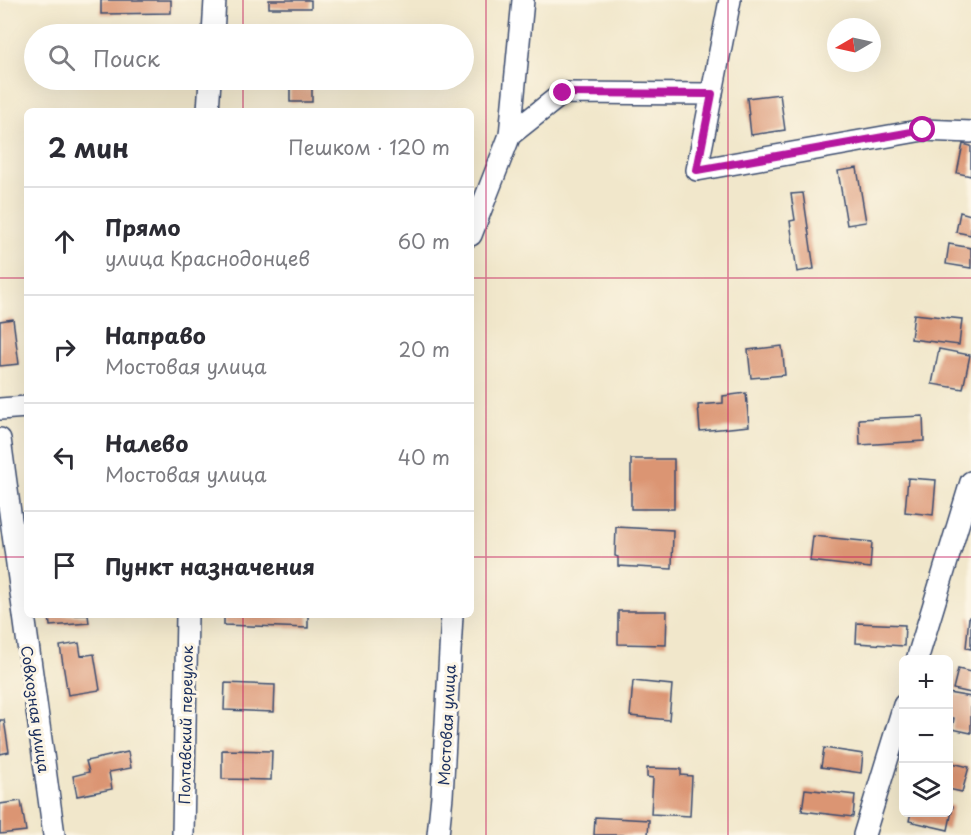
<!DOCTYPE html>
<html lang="ru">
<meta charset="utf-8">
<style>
body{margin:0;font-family:"Playpen Sans",sans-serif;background:#f7f7f7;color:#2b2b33}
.controls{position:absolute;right:18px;bottom:18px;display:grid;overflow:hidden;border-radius:9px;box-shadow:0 6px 24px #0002}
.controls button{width:54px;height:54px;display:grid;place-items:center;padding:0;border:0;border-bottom:2px solid #e1e1e2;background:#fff;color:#2b2b33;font:30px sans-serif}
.compass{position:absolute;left:827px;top:18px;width:54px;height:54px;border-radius:50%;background:#fff;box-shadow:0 6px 24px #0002;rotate:261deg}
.stop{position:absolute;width:18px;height:18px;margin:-14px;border:4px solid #b5179e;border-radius:50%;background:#fff}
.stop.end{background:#b5179e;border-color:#fff;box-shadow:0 2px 6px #0008}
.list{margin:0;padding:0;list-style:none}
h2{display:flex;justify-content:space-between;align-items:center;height:78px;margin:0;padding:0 24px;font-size:26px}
h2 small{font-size:20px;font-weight:400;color:#7c7c81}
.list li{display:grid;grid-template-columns:39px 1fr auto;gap:18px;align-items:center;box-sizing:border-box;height:108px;padding:0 24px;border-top:2px solid #e1e1e2}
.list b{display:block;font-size:22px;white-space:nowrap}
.list p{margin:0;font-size:20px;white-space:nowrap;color:#7c7c81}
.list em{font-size:20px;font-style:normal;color:#7c7c81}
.icon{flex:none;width:33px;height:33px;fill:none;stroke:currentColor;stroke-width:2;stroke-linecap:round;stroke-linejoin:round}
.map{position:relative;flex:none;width:971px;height:835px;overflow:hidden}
.search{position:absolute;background:#fff;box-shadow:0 6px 24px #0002;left:24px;top:24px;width:450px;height:66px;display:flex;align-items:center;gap:15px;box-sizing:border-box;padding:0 21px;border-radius:33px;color:#7c7c81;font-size:22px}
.panel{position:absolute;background:#fff;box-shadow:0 6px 24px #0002;left:24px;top:108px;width:450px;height:510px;border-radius:9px}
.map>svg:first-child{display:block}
</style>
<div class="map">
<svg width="971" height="835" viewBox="0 0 971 835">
<rect width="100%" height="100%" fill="#fcf5e5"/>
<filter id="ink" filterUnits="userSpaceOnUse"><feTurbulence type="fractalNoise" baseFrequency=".0167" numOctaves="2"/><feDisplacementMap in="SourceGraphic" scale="12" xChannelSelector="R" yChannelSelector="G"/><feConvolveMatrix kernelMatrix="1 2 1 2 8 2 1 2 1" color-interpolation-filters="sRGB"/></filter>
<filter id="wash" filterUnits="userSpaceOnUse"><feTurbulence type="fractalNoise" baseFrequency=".008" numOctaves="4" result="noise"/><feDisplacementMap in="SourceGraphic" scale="24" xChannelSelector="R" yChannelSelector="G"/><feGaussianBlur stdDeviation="1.35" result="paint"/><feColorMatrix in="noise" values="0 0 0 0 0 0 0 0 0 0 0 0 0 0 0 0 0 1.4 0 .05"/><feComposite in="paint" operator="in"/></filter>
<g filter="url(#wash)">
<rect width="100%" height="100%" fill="#f1e7cb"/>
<g id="blocks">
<path fill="#db9573" d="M 101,0 L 171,0 L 171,13 L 101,14 Z
M 269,0 L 311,0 L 311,8 L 269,8 Z
M 160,30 L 160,34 L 101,34 L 101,32 Z
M 290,80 L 312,80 L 312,102 L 290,102 Z
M 780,94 L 785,130 L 751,135 L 747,98 Z
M 963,144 L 971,146 L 971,176 L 957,173 Z
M 857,168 L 866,222 L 847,225 L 838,171 Z
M 803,193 L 814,269 L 797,272 L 790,221 L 795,220 L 791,194 Z
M 960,212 L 971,215 L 971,235 L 956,232 Z
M 949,244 L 971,248 L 971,268 L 946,264 Z
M 914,314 L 962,319 L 959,345 L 911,339 Z
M 13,319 L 19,364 L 0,366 L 0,321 Z
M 782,346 L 785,375 L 751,378 L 748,350 Z
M 939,349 L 970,355 L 963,389 L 932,384 Z
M 746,393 L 749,426 L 700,431 L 698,405 L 723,403 L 723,396 Z
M 923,416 L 924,441 L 860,445 L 859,419 Z
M 631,459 L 674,459 L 674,509 L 631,509 Z
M 908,478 L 936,480 L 933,515 L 905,512 Z
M 616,527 L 673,530 L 672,569 L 618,566 L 618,557 L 615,556 Z
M 813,536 L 872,542 L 870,568 L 810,561 Z
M 618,611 L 667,611 L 666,645 L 618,644 Z
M 49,615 L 88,615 L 89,623 L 50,626 Z
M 224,615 L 308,615 L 308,628 L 224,625 Z
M 969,617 L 971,617 L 971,649 L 966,648 Z
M 857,623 L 905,625 L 904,646 L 856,643 Z
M 79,643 L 81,656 L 94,654 L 100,690 L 68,695 L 60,646 Z
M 958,669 L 971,672 L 971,693 L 953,689 Z
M 633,681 L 672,685 L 669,720 L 630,716 Z
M 225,683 L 275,685 L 274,712 L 224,710 Z
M 948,693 L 971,697 L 971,733 L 952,729 L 954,718 L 948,717 Z
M 0,720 L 4,720 L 9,752 L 0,754 Z
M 824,748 L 863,754 L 861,773 L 821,767 Z
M 222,750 L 272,751 L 271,780 L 222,779 Z
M 128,752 L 131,768 L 109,772 L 112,789 L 77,796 L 73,776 L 89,772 L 86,761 Z
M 948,762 L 969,767 L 962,792 L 948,789 Z
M 647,768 L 681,769 L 681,775 L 692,776 L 690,816 L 651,814 L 653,778 L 647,777 Z
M 805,789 L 855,795 L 853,817 L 802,811 Z
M 21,801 L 26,831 L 0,834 L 0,804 Z
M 948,805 L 953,806 L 948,830 L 909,821 L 911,812 L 948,812 Z
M 595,817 L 649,820 L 648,835 L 594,835 Z"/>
</g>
</g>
<g filter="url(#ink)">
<use href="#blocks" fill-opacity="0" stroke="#3b4b6e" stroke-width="1.5"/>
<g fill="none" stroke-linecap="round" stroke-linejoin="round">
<g stroke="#3b4b6e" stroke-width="24">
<path id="street" d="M 730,0 L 697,170 L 923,130 L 971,132
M 213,34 L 215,0
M 208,111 L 210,80
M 510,135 L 523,0
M 471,235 L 510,135 L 563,93 L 712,94
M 0,409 L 27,407
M 0,439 L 54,835
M 917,660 L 971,482
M 183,835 L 187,615
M 438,835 L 442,796 L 452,615
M 864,835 L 904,705"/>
</g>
<use href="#street" stroke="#fff" stroke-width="21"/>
</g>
</g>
<g fill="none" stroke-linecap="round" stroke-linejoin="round" filter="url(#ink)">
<path stroke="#b5179e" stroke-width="8" d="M 563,93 L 712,94 L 697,170 L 923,130"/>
</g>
<path fill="none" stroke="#c2185b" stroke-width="1.5" stroke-opacity="0.55" d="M 243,0 L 243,34M 486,0 L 486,835M 728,0 L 728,835M 243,80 L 243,111M 0,278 L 27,278M 471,278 L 971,278M 0,557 L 27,557M 471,557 L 971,557M 243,615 L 243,835"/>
<g text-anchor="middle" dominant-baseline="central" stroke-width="6" stroke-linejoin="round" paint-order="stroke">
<g font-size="15" fill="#1b2f5e" stroke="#fcf5e5">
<text transform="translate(36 709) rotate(82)">Совхозная улица</text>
<text transform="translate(185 725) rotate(-89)">Полтавский переулок</text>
<text transform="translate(446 725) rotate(-87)">Мостовая улица</text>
</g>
</g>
</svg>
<div class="controls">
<button>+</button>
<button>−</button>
<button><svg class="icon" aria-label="layers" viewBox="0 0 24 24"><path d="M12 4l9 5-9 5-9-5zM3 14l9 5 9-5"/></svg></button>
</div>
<svg class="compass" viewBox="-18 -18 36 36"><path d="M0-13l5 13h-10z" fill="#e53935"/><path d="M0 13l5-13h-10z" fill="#7c7c81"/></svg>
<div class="stop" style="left:923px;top:130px"></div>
<div class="stop end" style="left:563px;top:93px"></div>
<div class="search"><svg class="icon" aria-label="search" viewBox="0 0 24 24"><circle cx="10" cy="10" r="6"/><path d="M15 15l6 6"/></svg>Поиск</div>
<section class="panel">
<h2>2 мин<small>Пешком · 120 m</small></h2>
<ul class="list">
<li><svg class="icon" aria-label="ahead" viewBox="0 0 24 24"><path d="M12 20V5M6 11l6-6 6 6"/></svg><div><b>Прямо</b><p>улица Краснодонцев</p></div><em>60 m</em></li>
<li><svg class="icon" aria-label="right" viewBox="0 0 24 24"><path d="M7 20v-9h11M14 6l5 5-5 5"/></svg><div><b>Направо</b><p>Мостовая улица</p></div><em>20 m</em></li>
<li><svg class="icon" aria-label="left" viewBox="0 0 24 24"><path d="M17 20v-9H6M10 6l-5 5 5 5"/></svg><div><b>Налево</b><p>Мостовая улица</p></div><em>40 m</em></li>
<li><svg class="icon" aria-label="arrive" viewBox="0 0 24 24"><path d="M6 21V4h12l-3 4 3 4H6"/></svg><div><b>Пункт назначения</b></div></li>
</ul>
</section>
</div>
